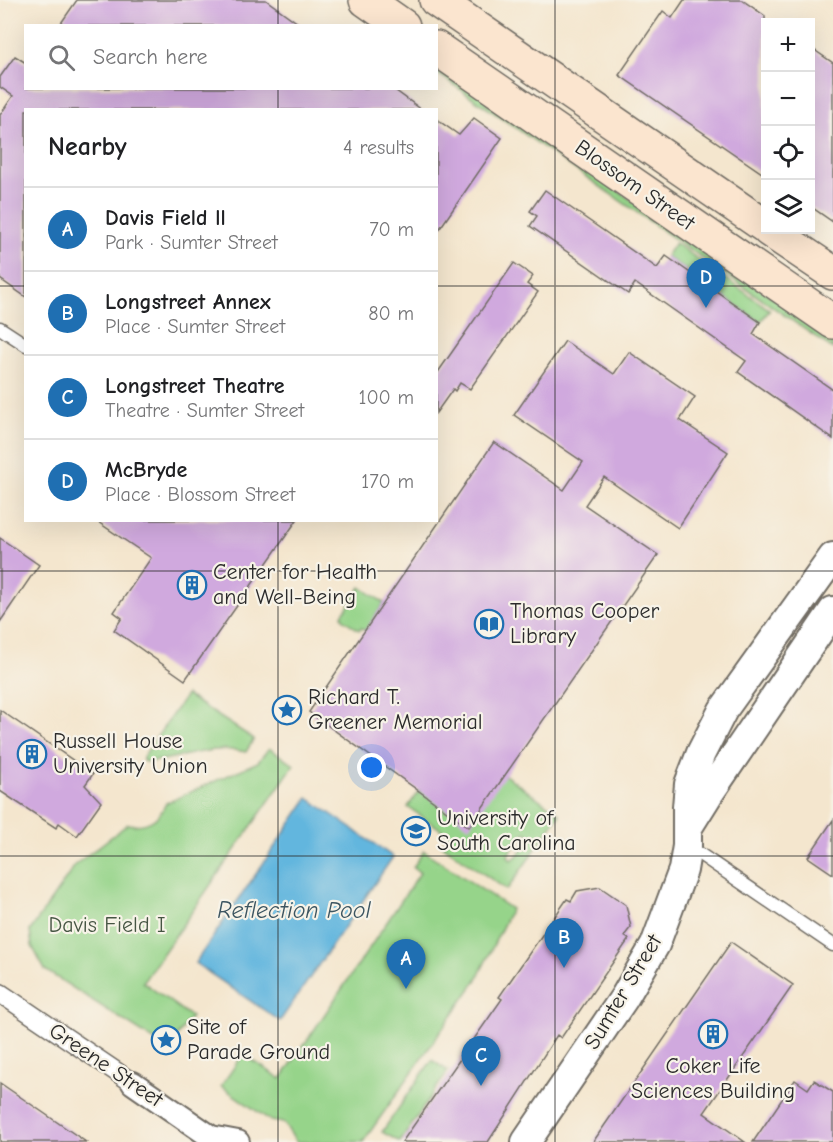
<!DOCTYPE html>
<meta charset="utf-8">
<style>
body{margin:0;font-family:"Comic Neue",sans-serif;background:#f6f6f6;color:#202124}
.controls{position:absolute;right:18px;top:18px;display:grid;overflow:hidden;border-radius:0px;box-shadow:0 6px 24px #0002}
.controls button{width:54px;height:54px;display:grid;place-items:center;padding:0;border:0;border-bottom:2px solid #e0e0e0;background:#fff;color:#202124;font:30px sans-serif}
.you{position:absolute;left:372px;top:768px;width:21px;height:21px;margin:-15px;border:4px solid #fff;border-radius:50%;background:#1a73e8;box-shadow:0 0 0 9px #1a73e833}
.badge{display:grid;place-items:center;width:39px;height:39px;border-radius:50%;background:#1f6fb2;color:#fff;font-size:20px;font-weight:700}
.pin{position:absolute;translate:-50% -50px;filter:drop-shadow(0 2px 3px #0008)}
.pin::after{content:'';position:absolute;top:32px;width:21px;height:18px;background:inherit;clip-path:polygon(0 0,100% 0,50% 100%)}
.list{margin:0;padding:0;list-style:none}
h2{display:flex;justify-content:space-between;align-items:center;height:78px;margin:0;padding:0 24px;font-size:26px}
h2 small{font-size:20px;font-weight:400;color:#757577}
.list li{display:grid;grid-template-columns:39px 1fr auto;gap:18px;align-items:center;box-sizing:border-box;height:84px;padding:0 24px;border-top:2px solid #e0e0e0}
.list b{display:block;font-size:22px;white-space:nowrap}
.list p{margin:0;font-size:20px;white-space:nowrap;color:#757577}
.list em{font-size:20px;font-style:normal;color:#757577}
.icon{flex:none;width:33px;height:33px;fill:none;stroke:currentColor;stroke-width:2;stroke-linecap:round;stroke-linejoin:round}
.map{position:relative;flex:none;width:833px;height:1142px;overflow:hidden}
.search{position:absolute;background:#fff;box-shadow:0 6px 24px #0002;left:24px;top:24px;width:414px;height:66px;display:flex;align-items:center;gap:15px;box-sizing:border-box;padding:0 21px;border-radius:0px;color:#757577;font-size:22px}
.panel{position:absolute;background:#fff;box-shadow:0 6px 24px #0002;left:24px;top:108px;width:414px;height:414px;border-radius:0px}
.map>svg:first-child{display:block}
</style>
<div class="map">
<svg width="833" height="1142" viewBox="0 0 833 1142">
<rect width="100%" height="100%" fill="#f7f3e8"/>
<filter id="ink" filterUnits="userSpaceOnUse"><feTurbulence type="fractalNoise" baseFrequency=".0167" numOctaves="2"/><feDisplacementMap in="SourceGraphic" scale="12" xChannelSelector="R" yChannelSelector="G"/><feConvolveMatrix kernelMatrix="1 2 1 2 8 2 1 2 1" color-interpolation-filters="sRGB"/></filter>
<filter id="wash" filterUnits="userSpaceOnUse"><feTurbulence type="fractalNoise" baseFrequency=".008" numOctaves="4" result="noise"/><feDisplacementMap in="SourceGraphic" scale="24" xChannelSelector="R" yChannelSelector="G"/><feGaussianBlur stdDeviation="1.35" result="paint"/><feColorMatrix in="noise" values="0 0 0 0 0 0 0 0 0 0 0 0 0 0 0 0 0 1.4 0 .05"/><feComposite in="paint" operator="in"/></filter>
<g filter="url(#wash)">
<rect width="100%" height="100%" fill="#f4e6ce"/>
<path fill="#96d48a" stroke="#60805a" stroke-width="1.5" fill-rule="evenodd" d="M 436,64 L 488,100 L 486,103 L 489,105 L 491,103 L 833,339 L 833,349 L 437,73 Z
M 675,243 L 770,310 L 760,322 L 666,256 Z
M 361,587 L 384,603 L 366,630 L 361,628 L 359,630 L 343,619 L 342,615 Z
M 186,695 L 254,739 L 246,752 C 216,744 186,757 156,761 C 150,762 148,763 143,761 L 143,757 Z
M 269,748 L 294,765 L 143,982 L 191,1017 L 168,1049 L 45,970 L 32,946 L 30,931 L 76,864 L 128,824 C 146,827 159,820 166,803 L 258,762 Z
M 505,775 L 560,814 L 507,890 L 442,845 L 449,835 L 408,807 L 419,791 ZM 524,833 L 528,833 L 532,839 L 515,858 L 511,860 L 508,856 L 509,853 Z
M 424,851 L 511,909 L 476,981 L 363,1142 L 296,1142 L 284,1123 L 271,1121 L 221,1086 L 243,1054 L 281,1079 L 420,873 L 413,867 Z
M 432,1060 L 448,1071 L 400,1142 L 382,1132 Z"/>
<path fill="#62b6de" stroke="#467084" stroke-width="1.5" d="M 308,798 L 393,857 L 280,1021 L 195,963 Z"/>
<g id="blocks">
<path fill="#d0a9de" d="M 77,0 L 266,0 L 302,26 L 59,26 Z
M 684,0 L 742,0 L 765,16 L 765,175 L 619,75 L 663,11 L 672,18 Z
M 810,47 L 833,63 L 833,222 L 810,206 Z
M 15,56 L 26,63 L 26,88 L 392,88 L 422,110 L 26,110 L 26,297 L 0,279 L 0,115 L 13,96 L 0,87 L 0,77 Z
M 474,118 L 502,138 L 436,234 L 436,119 L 459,135 Z
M 545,190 L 657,268 L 666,256 L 760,322 L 753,334 L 833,390 L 833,439 L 738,372 L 746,361 L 635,283 L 628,294 L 530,226 L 537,216 L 530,211 Z
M 514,263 L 533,276 L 527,284 L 538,292 L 470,389 L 460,383 L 455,391 L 453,389 L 436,413 L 436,375 Z
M 565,341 L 614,374 L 629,352 L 695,397 L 680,420 L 728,452 L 678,528 L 604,477 L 585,505 L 658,555 L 469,827 L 309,712 L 494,442 L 564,490 L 583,462 L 514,415 Z
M 95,520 L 297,520 L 185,680 L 114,630 L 122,618 L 114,612 L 151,558 Z
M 0,538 L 39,565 L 0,622 Z
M 0,710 L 93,774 L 85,785 L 101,802 L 77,836 L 59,823 L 56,828 L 0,791 Z
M 833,820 L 833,874 L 808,857 Z
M 600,887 L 626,905 L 631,927 L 624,936 L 629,939 L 561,1038 L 557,1035 L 488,1142 L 402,1142 L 502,999 L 499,997 L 567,899 L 571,901 L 577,891 Z
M 731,942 L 793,985 L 704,1113 L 745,1142 L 593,1142 Z
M 795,1080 L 808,1089 L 814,1080 L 833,1092 L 833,1142 L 753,1142 Z
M 0,1083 L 86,1142 L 0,1142 Z"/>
</g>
</g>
<g filter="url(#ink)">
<use href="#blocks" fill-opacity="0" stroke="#716c64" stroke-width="1.5"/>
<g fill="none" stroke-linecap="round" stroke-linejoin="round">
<g stroke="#716c64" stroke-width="15">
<path id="service" d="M 0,328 L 26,345
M 688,846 L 833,945"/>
</g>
<g stroke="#716c64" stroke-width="21">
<path id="pedestrian" d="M 0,993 L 133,1083"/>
</g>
<g stroke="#716c64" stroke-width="26">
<path id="minor" d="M 133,1083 L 211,1137 L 238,1142"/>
</g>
<g stroke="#716c64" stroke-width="32">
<path id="tertiary" d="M 688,827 L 708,795 L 833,611
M 526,1142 L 624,998 L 655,945 L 683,870 L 687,846 L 687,807 L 689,784 L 701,753 L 723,710 L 833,557"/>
</g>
<g stroke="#716c64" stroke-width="36">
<path id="secondary" d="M 366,0 L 403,26
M 436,0 L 766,227
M 436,48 L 833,322
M 769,230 L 833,273"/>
</g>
<use href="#service" stroke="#fff" stroke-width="12"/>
<use href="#pedestrian" stroke="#fff" stroke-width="18"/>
<use href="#minor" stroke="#fff" stroke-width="22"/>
<use href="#tertiary" stroke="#fff" stroke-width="28"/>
<use href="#secondary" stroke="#fbe5cf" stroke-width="33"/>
</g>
</g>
<path fill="none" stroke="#2b2b2b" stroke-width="1.5" stroke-opacity="0.55" d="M 278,0 L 278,26M 555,0 L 555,1142M 278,88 L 278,110M 0,286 L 26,286M 436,286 L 833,286M 278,520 L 278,1142M 0,571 L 833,571M 0,856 L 833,856"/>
<defs>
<g id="building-ring" transform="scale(1.5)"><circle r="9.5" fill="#f7f3e8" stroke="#1f6fb2" stroke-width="1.5"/><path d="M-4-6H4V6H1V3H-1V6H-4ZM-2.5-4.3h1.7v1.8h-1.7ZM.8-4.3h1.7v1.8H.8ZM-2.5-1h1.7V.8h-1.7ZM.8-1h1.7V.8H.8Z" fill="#1f6fb2"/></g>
<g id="library-ring" transform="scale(1.5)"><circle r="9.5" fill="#f7f3e8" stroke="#1f6fb2" stroke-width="1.5"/><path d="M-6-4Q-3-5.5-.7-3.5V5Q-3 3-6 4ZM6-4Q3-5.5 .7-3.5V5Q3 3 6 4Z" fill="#1f6fb2"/></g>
<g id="sight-ring" transform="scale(1.5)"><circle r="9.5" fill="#f7f3e8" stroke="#1f6fb2" stroke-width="1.5"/><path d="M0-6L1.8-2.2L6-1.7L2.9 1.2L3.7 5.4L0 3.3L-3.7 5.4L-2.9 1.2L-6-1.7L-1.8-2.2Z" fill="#1f6fb2"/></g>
<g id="university-ring" transform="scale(1.5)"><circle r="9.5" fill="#f7f3e8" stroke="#1f6fb2" stroke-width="1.5"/><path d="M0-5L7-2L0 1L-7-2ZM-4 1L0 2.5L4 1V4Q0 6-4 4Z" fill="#1f6fb2"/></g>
</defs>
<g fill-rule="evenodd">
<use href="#building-ring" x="192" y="585"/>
<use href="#library-ring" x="489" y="624"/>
<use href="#sight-ring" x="287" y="710"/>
<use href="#building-ring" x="32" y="754"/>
<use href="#university-ring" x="416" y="831"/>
<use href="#building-ring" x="713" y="1034"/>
<use href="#sight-ring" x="166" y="1040"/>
</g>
<g text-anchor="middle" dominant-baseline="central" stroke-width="4.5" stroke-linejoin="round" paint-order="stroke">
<g font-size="22" fill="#2b2b2b" stroke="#f7f3e8">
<text transform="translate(635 185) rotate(35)">Blossom Street</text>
<text transform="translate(623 992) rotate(-59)">Sumter Street</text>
<text transform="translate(106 1065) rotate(34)">Greene Street</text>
</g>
<g font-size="22" fill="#2b2b2b" stroke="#f7f3e8" text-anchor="start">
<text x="213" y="572">Center for Health<tspan x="213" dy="25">and Well-Being</tspan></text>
<text x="510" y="611">Thomas Cooper<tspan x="510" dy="25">Library</tspan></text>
<text x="308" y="697">Richard T.<tspan x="308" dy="25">Greener Memorial</tspan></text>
<text x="53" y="741">Russell House<tspan x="53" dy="25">University Union</tspan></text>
<text x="437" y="818">University of<tspan x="437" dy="25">South Carolina</tspan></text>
<text x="187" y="1027">Site of<tspan x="187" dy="25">Parade Ground</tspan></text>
<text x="713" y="1066" text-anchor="middle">Coker Life<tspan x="713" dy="25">Sciences Building</tspan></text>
</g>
<g font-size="22" fill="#465543" stroke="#f7f3e8">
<text x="107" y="925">Davis Field I</text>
</g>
<g font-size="24" font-style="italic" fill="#3c5561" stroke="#f7f3e8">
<text x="294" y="910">Reflection Pool</text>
</g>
</g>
</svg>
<div class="controls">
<button>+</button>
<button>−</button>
<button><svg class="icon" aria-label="locate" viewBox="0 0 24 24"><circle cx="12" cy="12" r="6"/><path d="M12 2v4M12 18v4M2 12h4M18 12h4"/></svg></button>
<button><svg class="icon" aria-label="layers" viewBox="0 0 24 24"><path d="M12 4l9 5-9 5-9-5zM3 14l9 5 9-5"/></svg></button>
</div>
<div class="you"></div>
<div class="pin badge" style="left:406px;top:989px">A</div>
<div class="pin badge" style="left:564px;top:968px">B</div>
<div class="pin badge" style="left:481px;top:1086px">C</div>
<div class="pin badge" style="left:706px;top:308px">D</div>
<div class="search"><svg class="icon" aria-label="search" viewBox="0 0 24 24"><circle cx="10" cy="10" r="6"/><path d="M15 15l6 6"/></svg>Search here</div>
<section class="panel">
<h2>Nearby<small>4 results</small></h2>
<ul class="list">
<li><span class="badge">A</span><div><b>Davis Field ll</b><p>Park · Sumter Street</p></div><em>70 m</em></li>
<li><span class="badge">B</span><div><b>Longstreet Annex</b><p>Place · Sumter Street</p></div><em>80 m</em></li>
<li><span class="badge">C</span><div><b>Longstreet Theatre</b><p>Theatre · Sumter Street</p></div><em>100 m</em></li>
<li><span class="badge">D</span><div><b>McBryde</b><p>Place · Blossom Street</p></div><em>170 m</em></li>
</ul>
</section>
</div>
